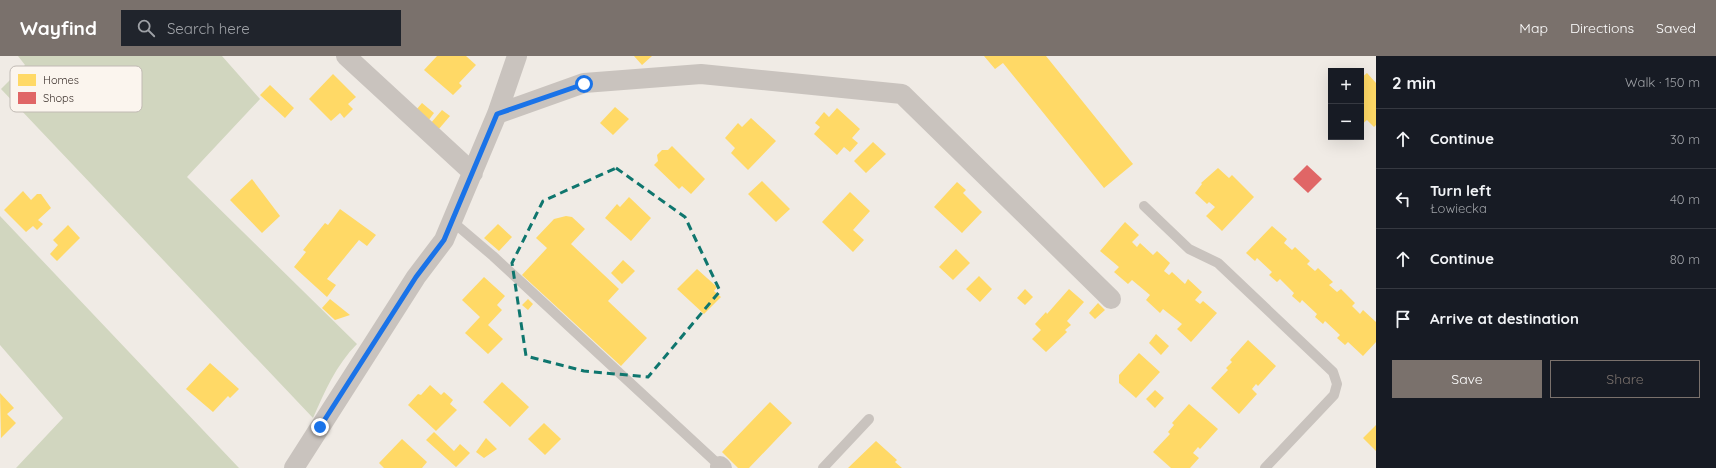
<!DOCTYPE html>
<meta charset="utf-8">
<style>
body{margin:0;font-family:Quicksand,sans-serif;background:#20242c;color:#f1f3f6}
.controls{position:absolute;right:12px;top:12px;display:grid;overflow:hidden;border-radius:0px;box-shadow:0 4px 16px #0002}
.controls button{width:36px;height:36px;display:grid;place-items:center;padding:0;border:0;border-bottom:1px solid #363941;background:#171b24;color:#f1f3f6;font:20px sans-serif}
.stop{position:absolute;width:12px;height:12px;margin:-9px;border:3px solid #1a73e8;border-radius:50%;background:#fff}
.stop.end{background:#1a73e8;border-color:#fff;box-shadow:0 1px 4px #0008}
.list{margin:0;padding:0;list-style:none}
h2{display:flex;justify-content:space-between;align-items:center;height:52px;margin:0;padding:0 16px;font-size:17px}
h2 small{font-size:13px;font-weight:400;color:#9ea1a6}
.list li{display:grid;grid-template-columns:26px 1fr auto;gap:12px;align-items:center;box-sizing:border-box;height:60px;padding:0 16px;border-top:1px solid #363941}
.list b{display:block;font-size:15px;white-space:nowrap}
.list p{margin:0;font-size:13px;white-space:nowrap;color:#9ea1a6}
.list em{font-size:13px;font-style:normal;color:#9ea1a6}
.actions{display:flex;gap:8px;padding:12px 16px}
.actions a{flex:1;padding:9px 0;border:1px solid #7a716c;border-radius:0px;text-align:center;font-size:14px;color:#7a716c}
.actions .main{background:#7a716c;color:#fff}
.icon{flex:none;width:22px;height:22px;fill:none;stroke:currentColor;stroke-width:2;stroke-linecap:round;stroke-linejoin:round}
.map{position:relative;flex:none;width:1376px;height:412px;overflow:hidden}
header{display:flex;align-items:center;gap:24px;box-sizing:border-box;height:56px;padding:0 20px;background:#7a716c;color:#fff}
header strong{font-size:19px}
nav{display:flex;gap:22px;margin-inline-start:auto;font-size:14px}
.search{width:280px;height:36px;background:#20242c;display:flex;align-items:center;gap:10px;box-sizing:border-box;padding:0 14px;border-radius:0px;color:#9ea1a6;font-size:15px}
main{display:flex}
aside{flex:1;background:#171b24}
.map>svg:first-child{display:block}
</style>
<header>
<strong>Wayfind</strong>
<div class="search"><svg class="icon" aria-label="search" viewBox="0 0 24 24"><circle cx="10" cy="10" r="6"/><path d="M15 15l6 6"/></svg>Search here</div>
<nav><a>Map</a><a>Directions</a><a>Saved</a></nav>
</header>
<main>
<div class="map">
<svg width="1376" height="412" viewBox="0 0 1376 412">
<rect width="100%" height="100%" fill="#f0ebe5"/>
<path fill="#d1d6bf" d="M 18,0 L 222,0 L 260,43 L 187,121 L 357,288 C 336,309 325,335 313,362 L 1,33 L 25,9 Z
M 0,160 L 239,412 L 16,412 L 63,362 L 0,289 Z"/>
<path fill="#ffd966" d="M 437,0 L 466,0 L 476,9 L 459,27 L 462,30 L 453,39 L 424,14 Z
M 634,0 L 652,0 L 642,9 Z
M 984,0 L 1046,0 L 1133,108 L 1104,132 L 1003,7 L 995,13 Z
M 1367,17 L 1376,27 L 1376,69 L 1374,71 L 1367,64 L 1361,69 L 1361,22 Z
M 333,18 L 356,41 L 348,48 L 353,53 L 344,62 L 340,57 L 331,65 L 309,43 Z
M 270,29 L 294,52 L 285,62 L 260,39 Z
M 422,47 L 434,57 L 428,65 L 416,54 Z
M 615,51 L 629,63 L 613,79 L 600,67 Z
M 837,52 L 860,73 L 852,82 L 858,87 L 850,96 L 844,91 L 837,99 L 814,78 L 820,71 L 815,67 L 824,56 L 829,61 Z
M 442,54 L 450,60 L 438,74 L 430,68 Z
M 751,62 L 776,85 L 748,114 L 731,97 L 735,92 L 725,82 L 738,67 L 742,71 Z
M 873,86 L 886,98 L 866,117 L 854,105 Z
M 672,90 L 705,123 L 691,138 L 682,130 L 679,133 L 654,109 L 658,105 L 657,99 L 662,94 L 668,94 Z
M 1218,112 L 1229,122 L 1232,119 L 1254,141 L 1222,175 L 1206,160 L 1215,151 L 1209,146 L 1207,148 L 1195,137 L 1202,128 L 1201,127 Z
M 252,123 L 280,160 L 262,177 L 230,144 Z
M 762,125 L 790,153 L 776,166 L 748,138 Z
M 957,126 L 966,134 L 963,137 L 982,156 L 962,177 L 934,151 Z
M 23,135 L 31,144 L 37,138 L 41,138 L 51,152 L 38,164 L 43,168 L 37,174 L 33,170 L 26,176 L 4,154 Z
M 850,136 L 870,155 L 853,174 L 864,184 L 853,196 L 822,166 Z
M 629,141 L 651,162 L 631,185 L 605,162 L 617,148 L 620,151 Z
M 340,153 L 376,179 L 367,190 L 359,184 L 327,223 L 336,229 L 327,241 L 294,211 L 306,196 L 303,194 L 325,167 L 328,169 Z
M 566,160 L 572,161 L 585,173 L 571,188 L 619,233 L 608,245 L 647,282 L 621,310 L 522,219 L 547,192 L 536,182 L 554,163 Z
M 1125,166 L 1139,179 L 1132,186 L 1137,191 L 1140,187 L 1153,199 L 1157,195 L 1170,207 L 1164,215 L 1169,219 L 1172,216 L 1185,228 L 1188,223 L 1202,236 L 1195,244 L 1200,248 L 1203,245 L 1217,257 L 1191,286 L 1177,273 L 1182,268 L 1163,253 L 1160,257 L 1146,244 L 1150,239 L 1132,224 L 1128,228 L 1114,216 L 1119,211 L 1100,195 Z
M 498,168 L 512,181 L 499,195 L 484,182 Z
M 68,169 L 80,182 L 57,205 L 50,198 L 58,189 L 53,184 Z
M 1272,170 L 1287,183 L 1284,187 L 1292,194 L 1295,191 L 1310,205 L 1307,208 L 1315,215 L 1318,212 L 1333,226 L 1329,229 L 1337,236 L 1341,233 L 1355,247 L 1352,250 L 1360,258 L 1363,254 L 1376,266 L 1376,286 L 1363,300 L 1348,286 L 1345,289 L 1337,282 L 1340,279 L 1325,265 L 1323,268 L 1315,261 L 1317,258 L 1302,244 L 1300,247 L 1292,240 L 1294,237 L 1280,223 L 1277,226 L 1269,219 L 1272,216 L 1257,202 L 1255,205 L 1246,197 Z
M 956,193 L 970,207 L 953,224 L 939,211 Z
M 623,204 L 635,215 L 622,228 L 611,217 Z
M 697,213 L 717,231 L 714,235 L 721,241 L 704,258 L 677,233 Z
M 979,220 L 992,233 L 980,246 L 966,233 Z
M 484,221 L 505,240 L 497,249 L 502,254 L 488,269 L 503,283 L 488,298 L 465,277 L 480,261 L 462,244 Z
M 1025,233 L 1033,241 L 1025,249 L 1017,242 Z
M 1069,233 L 1084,246 L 1067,265 L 1071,269 L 1065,274 L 1067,276 L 1046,296 L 1032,283 L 1041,274 L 1035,268 L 1046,256 L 1047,258 Z
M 330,243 L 350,259 L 335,264 L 322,252 Z
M 528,243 L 533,248 L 528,254 L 522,249 Z
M 1098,247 L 1105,254 L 1095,263 L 1089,257 Z
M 1156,278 L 1169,290 L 1161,299 L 1149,287 Z
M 1248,284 L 1276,310 L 1258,330 L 1256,328 L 1252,333 L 1257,338 L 1239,358 L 1211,332 L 1228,314 L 1226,312 L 1232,306 L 1230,304 Z
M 1139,297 L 1160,316 L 1136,342 L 1119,327 L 1119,319 Z
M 210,307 L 239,333 L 230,342 L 228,340 L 213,356 L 186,333 Z
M 502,326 L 529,351 L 510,371 L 483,346 Z
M 430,329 L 441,339 L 444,336 L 453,344 L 450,348 L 457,354 L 436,375 L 408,349 L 418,338 L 421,339 Z
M 1155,334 L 1164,342 L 1155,352 L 1146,343 Z
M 0,337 L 14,352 L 7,358 L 16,367 L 1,382 Z
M 770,346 L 792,367 L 749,412 L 738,412 L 722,396 Z
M 1189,348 L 1218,373 L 1200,393 L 1198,391 L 1193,397 L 1199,402 L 1190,412 L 1171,412 L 1153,396 L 1170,378 L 1168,376 L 1174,369 L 1172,367 Z
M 544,367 L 561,383 L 545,399 L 528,383 Z
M 1376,369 L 1376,395 L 1363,382 Z
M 434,376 L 454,395 L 460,388 L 470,397 L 456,411 L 426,384 Z
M 486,382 L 497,393 L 484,402 L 476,396 Z
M 402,383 L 427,406 L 422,412 L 384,412 L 379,407 Z
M 876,385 L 897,404 L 895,406 L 902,412 L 848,412 Z"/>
<path fill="#e06666" d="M 1307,109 L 1322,123 L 1308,137 L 1293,123 Z"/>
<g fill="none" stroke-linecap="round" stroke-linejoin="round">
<path stroke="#c9c3be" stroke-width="10" d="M 1144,150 L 1189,193 L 1218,207 L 1333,316 L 1337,328 L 1334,339 L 1265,412
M 453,166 L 493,200 L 720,410
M 823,412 L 869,363"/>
<path stroke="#c9c3be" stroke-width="20" d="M 346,0 L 473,117
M 497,58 L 584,27 L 701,18 L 902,38 L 1111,243
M 720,410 L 722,412
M 294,412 L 416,221 L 444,184 L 497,58 L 517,0"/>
</g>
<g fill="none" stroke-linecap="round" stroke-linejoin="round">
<path stroke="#1a73e8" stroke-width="5" d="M 320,371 L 416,221 L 444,184 L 497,58 L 584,28"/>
</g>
<path fill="none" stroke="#0f766e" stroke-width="3" stroke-dasharray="8 5" stroke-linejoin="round" d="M 616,112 L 685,161 L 720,235 L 648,321 L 584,315 L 526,300 L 512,207 L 543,145 Z"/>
<rect x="10" y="10" width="132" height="46" rx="6" fill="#fbf5ee" stroke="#c1bab4" stroke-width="1"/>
<rect x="18" y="18" width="18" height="12" fill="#ffd966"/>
<rect x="18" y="36" width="18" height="12" fill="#e06666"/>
<g font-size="11" fill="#3b302b">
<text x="43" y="28">Homes</text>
<text x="43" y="46">Shops</text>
</g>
</svg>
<div class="controls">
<button>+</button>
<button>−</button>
</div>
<div class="stop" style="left:584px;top:28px"></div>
<div class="stop end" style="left:320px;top:371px"></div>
</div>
<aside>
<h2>2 min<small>Walk · 150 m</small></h2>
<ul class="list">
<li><svg class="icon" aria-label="ahead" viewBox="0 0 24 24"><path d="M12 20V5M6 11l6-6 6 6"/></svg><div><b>Continue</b></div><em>30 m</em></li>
<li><svg class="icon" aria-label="left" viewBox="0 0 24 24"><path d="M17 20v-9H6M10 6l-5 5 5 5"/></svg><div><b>Turn left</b><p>Łowiecka</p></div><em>40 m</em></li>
<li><svg class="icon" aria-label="ahead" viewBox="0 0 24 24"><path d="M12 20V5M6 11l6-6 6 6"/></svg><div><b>Continue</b></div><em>80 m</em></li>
<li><svg class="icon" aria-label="arrive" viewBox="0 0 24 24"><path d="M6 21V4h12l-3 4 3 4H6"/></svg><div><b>Arrive at destination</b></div></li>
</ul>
<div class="actions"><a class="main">Save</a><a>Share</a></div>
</aside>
</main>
